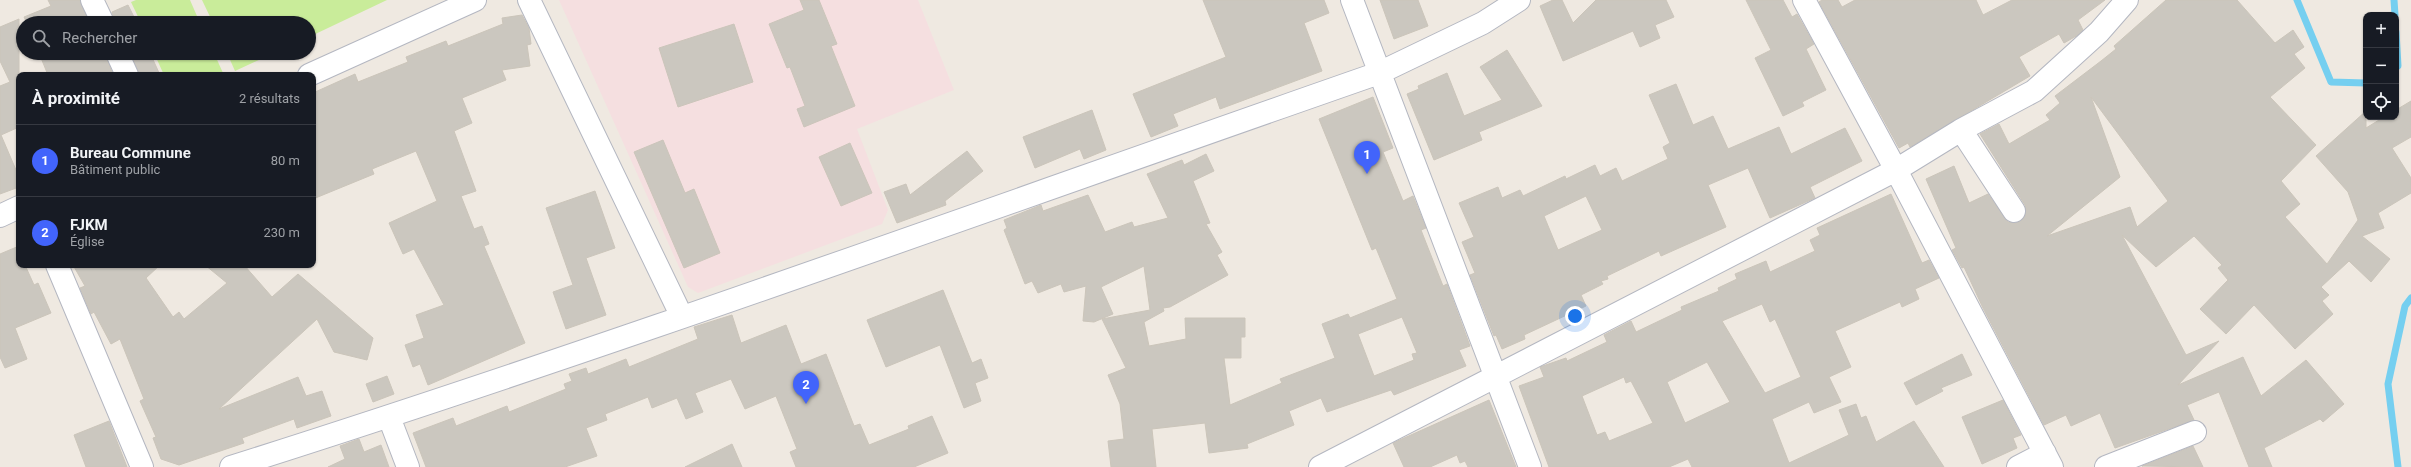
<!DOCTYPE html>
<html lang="fr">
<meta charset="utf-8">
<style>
body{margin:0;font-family:Roboto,sans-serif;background:#20242c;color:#f1f3f6}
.controls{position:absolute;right:12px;top:12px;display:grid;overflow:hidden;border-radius:8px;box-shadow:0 1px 3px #0004}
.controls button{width:36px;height:36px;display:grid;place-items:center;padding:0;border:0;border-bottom:1px solid #363941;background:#171b24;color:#f1f3f6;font:20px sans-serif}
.you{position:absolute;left:1575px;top:316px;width:14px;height:14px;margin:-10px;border:3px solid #fff;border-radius:50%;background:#1a73e8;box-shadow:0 0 0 6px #1a73e833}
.badge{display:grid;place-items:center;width:26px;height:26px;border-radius:50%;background:#4264fb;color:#fff;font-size:13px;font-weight:700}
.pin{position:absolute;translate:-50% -33px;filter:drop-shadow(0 1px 2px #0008)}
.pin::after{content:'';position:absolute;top:21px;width:14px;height:12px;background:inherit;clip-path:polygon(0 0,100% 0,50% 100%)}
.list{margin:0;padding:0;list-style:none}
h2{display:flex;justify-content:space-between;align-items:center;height:52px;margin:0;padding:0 16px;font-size:17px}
h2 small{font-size:13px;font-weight:400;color:#9ea1a6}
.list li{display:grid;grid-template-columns:26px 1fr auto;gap:12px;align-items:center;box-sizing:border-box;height:72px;padding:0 16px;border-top:1px solid #363941}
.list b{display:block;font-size:15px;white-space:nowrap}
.list p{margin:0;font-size:13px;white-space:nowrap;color:#9ea1a6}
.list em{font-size:13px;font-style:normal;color:#9ea1a6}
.icon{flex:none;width:22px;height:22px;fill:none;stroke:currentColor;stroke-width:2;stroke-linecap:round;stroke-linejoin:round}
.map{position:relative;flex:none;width:2411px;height:467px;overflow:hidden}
.search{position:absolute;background:#171b24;box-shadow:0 1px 3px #0004;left:16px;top:16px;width:300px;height:44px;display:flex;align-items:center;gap:10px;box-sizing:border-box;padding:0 14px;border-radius:22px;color:#9ea1a6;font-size:15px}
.panel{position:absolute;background:#171b24;box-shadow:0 1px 3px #0004;left:16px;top:72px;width:300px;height:196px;border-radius:8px}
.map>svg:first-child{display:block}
</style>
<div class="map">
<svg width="2411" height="467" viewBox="0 0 2411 467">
<rect width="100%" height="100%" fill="#efe9e1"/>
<path fill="#f5dfe0" d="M 559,0 L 918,0 L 954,90 L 857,129 L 888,210 L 882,224 L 698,293 L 688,287 Z"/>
<path fill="#c9ec9a" d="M 136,0 L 190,0 L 200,23 L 141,23 L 131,2 Z
M 202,0 L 387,0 L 309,37 L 309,23 L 213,23 Z
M 154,53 L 214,53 L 223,73 L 164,75 Z
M 227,53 L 274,53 L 235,71 Z"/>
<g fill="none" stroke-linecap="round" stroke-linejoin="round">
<path stroke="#75cff0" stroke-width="7" d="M 2297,0 L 2331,82 L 2366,83
M 2394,0 L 2395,15
M 2396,32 L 2398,66 L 2396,67
M 2398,467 L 2388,384 L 2405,306 L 2411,298"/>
</g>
<path fill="#cbc7bf" stroke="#cbc5ba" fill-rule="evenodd" d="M 48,0 L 80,0 L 89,23 L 27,23 L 24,17 L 51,6 Z
M 800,0 L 819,0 L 837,44 L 831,46 L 855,106 L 804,127 L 797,109 L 805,106 L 790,67 L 787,68 L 769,24 L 804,10 Z
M 1203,0 L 1324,0 L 1329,13 L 1304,23 L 1322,71 L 1220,109 L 1216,97 L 1173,114 L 1178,126 L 1151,137 L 1133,94 L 1226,57 Z
M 1380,0 L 1418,0 L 1428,26 L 1394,39 Z
M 1553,0 L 1562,0 L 1573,23 L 1596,0 L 1666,0 L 1674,17 L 1655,25 L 1660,38 L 1640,47 L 1633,31 L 1563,61 L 1540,6 Z
M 1746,0 L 1783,0 L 1792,17 L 1797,14 L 1814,44 L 1806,49 L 1826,90 L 1802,102 L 1804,106 L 1783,116 L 1755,58 L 1771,50 Z
M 1822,0 L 1838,0 L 1842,7 L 1855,0 L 1976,0 L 1983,15 L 2012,0 L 2105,0 L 2078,20 L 2083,30 L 2078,35 L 2064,43 L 2059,34 L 2019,57 L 2030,76 L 1910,147 L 1908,143 L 1899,148 L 1819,2 Z
M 2166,0 L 2237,0 L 2275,43 L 2293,30 L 2304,47 L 2294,54 L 2305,68 L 2270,97 L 2316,145 L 2281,181 L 2300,204 L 2285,217 L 2327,264 L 2358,220 L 2348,192 L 2316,156 L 2366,111 L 2366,128 L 2384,117 L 2396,117 L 2396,110 L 2411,101 L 2411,137 L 2392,148 L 2411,178 L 2411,193 L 2378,213 L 2384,228 L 2362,236 L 2390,259 L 2371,282 L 2349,261 L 2321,287 L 2329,295 L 2322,301 L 2333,314 L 2295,349 L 2254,305 L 2226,334 L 2200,309 L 2228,280 L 2218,268 L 2222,265 L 2194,236 L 2156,267 L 2122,235 L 2186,355 L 2219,341 L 2178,385 L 2243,357 L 2261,396 L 2306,360 L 2344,404 L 2323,422 L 2320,419 L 2264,448 L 2272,467 L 2249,467 L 2219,392 L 2187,405 L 2194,420 L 2115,448 L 2100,413 L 2071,426 L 2066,415 L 2044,425 L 1983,308 L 1964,267 L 1962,268 L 1952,250 L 1956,248 L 1926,179 L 1954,166 L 1969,203 L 1988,194 L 2008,222 L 2015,223 L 2021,221 L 2025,216 L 2025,205 L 1980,134 L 1999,124 L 2009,144 L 2050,120 L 2046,115 L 2060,103 L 2055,96 L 2101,61 L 2116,49 L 2114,46 ZM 2091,97 L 2168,201 L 2137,227 L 2130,207 L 2047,236 L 2120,177 Z
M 128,5 L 137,23 L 115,23 L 112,12 Z
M 522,15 L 529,28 L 531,44 L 527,45 L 530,66 L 502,70 L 506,80 L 462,98 L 472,123 L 454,131 L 476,191 L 461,196 L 474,229 L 482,226 L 489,244 L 484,246 L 525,343 L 428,385 L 420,364 L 413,367 L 405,345 L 424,338 L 416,315 L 444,305 L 414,249 L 403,254 L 389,223 L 437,201 L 416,151 L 372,169 L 374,174 L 313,199 L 313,93 L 355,74 L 358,82 L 408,62 L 406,57 L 446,41 L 448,46 L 503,24 L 502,18 Z
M 19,19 L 19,127 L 1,135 L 19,177 L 19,187 L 0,194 L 0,86 L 10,82 L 0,61 L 0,27 Z
M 734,24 L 753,82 L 678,107 L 659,48 Z
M 1507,50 L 1542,106 L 1479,132 L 1482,140 L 1434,160 L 1407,94 L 1419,89 L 1418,86 L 1447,73 L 1464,116 L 1502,100 L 1480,67 Z
M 39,53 L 105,53 L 113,75 L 48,75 Z
M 131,53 L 150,53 L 160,75 L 139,75 Z
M 1676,84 L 1693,125 L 1713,116 L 1728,149 L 1779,127 L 1791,154 L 1845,128 L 1862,161 L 1810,187 L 1815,198 L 1770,218 L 1748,168 L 1708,185 L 1726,227 L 1661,256 L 1659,251 L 1607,276 L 1608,279 L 1601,281 L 1603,284 L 1581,295 L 1586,306 L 1524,335 L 1525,339 L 1502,349 L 1496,335 L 1494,336 L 1470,275 L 1475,273 L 1462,242 L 1474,237 L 1459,203 L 1498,187 L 1502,198 L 1520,190 L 1523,196 L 1565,176 L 1566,179 L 1595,165 L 1600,176 L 1616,168 L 1622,181 L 1668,159 L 1663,147 L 1670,143 L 1649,95 ZM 1586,196 L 1602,230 L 1558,250 L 1544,216 Z
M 1373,97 L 1393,148 L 1383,152 L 1403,201 L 1413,196 L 1426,228 L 1421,230 L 1443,286 L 1447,284 L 1470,346 L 1459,350 L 1466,366 L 1394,395 L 1391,390 L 1327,412 L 1321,398 L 1289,411 L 1294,425 L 1247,444 L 1248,448 L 1209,453 L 1205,423 L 1152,429 L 1156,467 L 1111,467 L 1108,441 L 1124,439 L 1120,404 L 1108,375 L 1126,368 L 1102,319 L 1150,310 L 1144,266 L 1101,287 L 1113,314 L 1094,322 L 1083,321 L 1086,286 L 1064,292 L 1061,284 L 1038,293 L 1032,281 L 1025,284 L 1004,230 L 1007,228 L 1004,220 L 1041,205 L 1043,211 L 1088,195 L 1105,232 L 1132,222 L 1134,227 L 1168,218 L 1147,174 L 1182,160 L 1184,165 L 1206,154 L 1214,171 L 1193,181 L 1210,223 L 1206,224 L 1222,252 L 1217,255 L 1228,275 L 1170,307 L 1163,308 L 1164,311 L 1144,322 L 1149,346 L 1186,339 L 1185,318 L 1245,318 L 1245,337 L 1241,337 L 1241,358 L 1224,358 L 1230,405 L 1282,383 L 1280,379 L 1335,358 L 1322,324 L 1348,314 L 1350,318 L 1397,299 L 1376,248 L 1372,250 L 1319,119 ZM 1402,317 L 1417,353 L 1412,354 L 1414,360 L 1374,376 L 1358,334 Z
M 1092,110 L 1106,150 L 1084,159 L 1080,149 L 1035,168 L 1023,137 Z
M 663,140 L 685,193 L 694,189 L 720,253 L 684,268 L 634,152 Z
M 850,143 L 872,193 L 841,206 L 819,157 Z
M 967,151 L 983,171 L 945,201 L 946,205 L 897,223 L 884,192 L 906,184 L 910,195 Z
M 595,191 L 615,248 L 586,258 L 606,315 L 566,329 L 553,292 L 573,285 L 546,208 Z
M 1891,194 L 1922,263 L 1929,260 L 1939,278 L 1915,289 L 1919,299 L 1902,307 L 1900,302 L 1835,331 L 1851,367 L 1829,377 L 1841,402 L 1814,413 L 1809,402 L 1772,419 L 1789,463 L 1849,435 L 1839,410 L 1856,404 L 1861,418 L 1866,416 L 1876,442 L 1914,421 L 1944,467 L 1692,467 L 1688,459 L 1669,467 L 1549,467 L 1519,386 L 1544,377 L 1540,367 L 1566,358 L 1567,361 L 1607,342 L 1604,335 L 1631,321 L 1636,332 L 1682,310 L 1681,307 L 1719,291 L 1718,288 L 1737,279 L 1735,274 L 1766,261 L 1770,272 L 1815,251 L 1810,240 L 1820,235 L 1817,228 ZM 1762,304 L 1770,322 L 1775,319 L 1801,377 L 1765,393 L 1722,321 ZM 1707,362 L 1730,402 L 1685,423 L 1667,382 ZM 1624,377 L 1626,383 L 1631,381 L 1653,423 L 1609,441 L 1605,432 L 1597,435 L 1582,396 Z
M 19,246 L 19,265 L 25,265 L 34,285 L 38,283 L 51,313 L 15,328 L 27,359 L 5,368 L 0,357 L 0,254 Z
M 73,265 L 160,265 L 146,278 L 173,317 L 179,312 L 184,319 L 227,283 L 205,265 L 244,265 L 272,297 L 298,274 L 373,338 L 367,360 L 334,352 L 317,319 L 219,409 L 298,377 L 306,396 L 322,391 L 331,416 L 297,428 L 294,419 L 242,438 L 244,443 L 179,465 L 161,459 L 153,438 L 156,437 L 140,401 L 144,399 L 120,339 L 111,344 L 94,312 L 91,314 L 80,288 L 85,286 Z
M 943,290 L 972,363 L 981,359 L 988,378 L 975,383 L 981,401 L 964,408 L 940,345 L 886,367 L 867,320 Z
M 732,315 L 741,343 L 786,325 L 801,364 L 826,354 L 854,426 L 860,424 L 869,445 L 909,429 L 908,426 L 932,416 L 948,453 L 914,467 L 796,467 L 790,452 L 797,449 L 776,396 L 745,409 L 731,379 L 695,393 L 703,412 L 686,419 L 677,398 L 652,408 L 648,397 L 605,414 L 607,420 L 586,428 L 597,456 L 565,467 L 426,467 L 413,433 L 453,418 L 456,426 L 507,406 L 509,412 L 566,389 L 564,384 L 572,381 L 569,374 L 586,368 L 588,374 L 626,359 L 629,367 L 698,339 L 694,327 Z
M 1962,354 L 1972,375 L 1941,388 L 1943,391 L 1916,405 L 1904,383 Z
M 387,376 L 394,394 L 373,402 L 366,384 Z
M 1489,400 L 1516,467 L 1468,467 L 1465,461 L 1460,463 L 1457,455 L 1430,467 L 1404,467 L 1393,443 Z
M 2003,400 L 2021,435 L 2013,438 L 2017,448 L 1982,464 L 1962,417 Z
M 109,421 L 127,467 L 86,467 L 74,435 Z
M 359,439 L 364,452 L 381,445 L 389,467 L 328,467 L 345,459 L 340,446 Z
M 732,444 L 742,467 L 685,467 Z
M 2193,446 L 2203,467 L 2142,466 Z"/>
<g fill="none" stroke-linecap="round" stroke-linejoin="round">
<g stroke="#b4b7c1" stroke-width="24">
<path id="minor" d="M 92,0 L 103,23
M 529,0 L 682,317
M 1352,0 L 1530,467
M 1804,0 L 1896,170 L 2052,467
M 117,53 L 127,75
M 309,75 L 475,0
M 1961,130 L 2014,211
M 0,216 L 19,207
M 57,265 L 142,467
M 389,417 L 408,467
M 231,467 C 617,345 997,206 1379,73 L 1483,23 L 1519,0
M 1320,467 L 1896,170 L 1961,130 L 2034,91 L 2099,32 L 2127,0
M 2018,467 L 2045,453
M 2106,467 L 2195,432"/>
</g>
<use href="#minor" stroke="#fff" stroke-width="22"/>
</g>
</svg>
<div class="controls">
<button>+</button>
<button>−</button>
<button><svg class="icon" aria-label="locate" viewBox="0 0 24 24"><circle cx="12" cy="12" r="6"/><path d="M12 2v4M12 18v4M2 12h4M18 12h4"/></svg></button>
</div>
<div class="you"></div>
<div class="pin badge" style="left:1367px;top:174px">1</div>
<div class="pin badge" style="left:806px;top:404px">2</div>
<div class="search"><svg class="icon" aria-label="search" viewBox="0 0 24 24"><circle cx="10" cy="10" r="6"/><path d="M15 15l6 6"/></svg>Rechercher</div>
<section class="panel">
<h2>À proximité<small>2 résultats</small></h2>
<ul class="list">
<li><span class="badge">1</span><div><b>Bureau Commune</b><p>Bâtiment public</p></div><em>80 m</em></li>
<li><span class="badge">2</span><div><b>FJKM</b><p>Église</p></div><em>230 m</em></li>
</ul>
</section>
</div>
